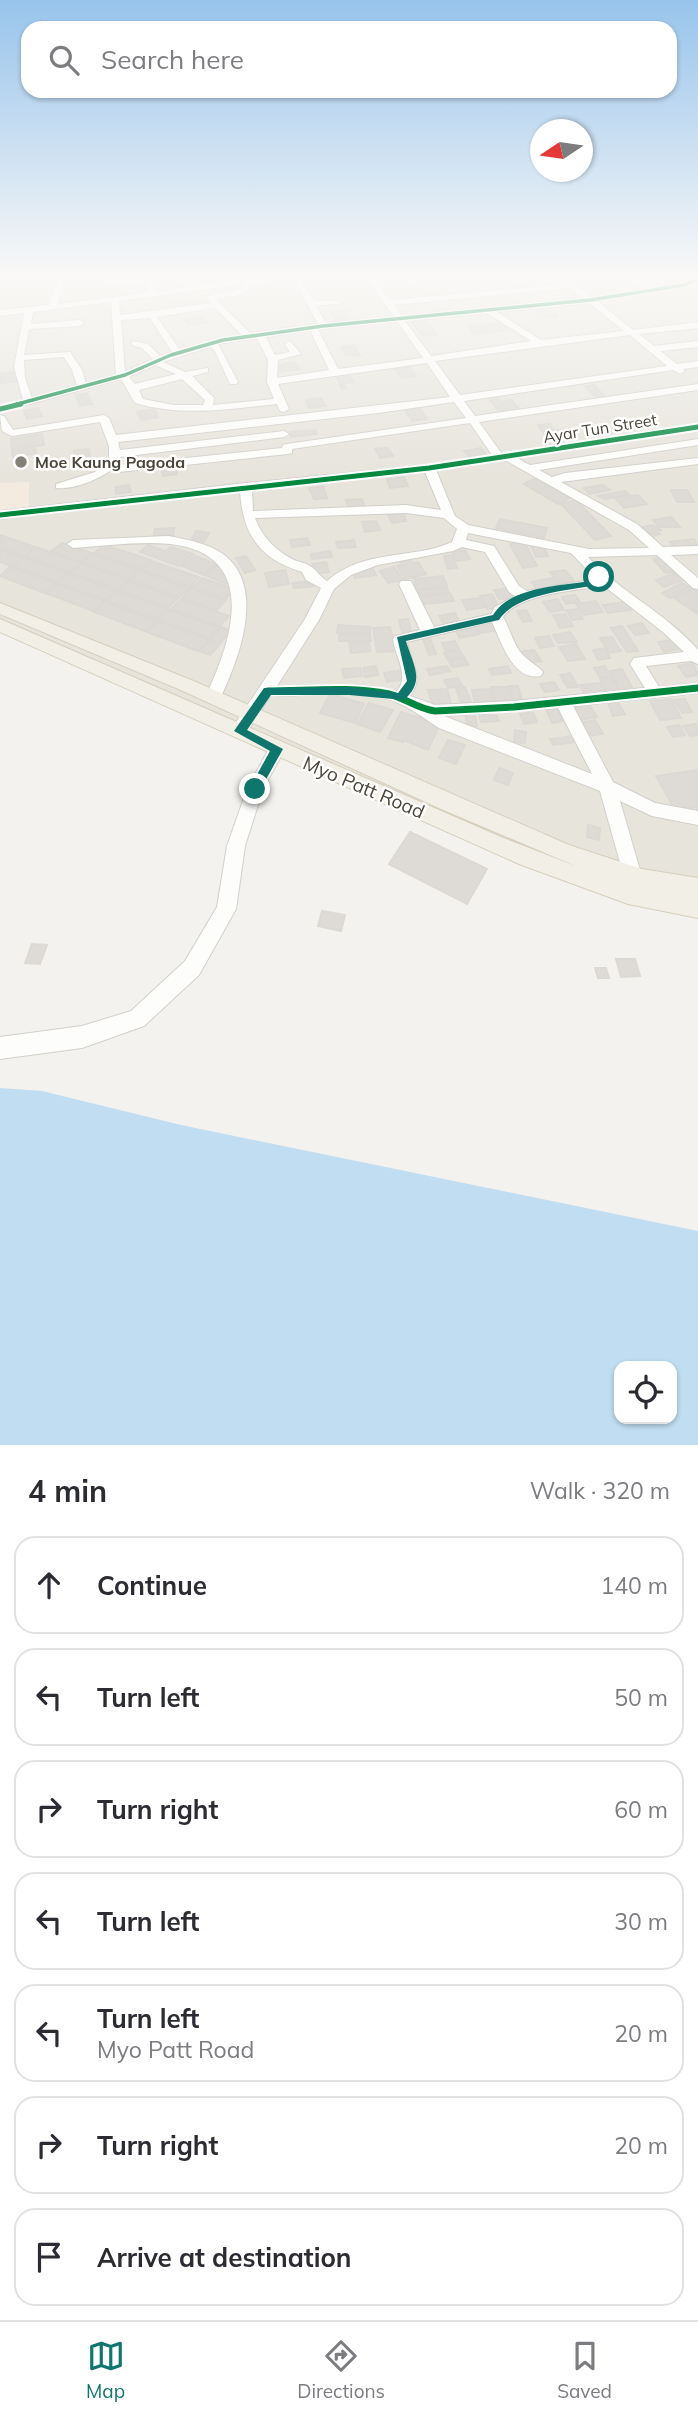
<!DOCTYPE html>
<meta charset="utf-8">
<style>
body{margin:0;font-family:Mulish,sans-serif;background:#f2f2f3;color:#2b2b33}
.controls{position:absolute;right:21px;bottom:21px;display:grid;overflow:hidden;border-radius:14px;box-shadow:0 2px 5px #0004}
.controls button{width:63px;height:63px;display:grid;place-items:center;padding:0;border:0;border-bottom:2px solid #e1e1e2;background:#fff;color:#2b2b33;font:35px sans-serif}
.compass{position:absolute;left:530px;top:119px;width:63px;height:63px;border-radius:50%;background:#fff;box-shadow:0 2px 5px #0004;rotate:257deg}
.stop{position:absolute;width:21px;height:21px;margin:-16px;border:5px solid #0f766e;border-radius:50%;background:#fff}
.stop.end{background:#0f766e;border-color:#fff;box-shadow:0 2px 7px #0008}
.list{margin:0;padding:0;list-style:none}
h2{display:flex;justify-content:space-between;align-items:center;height:91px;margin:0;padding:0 28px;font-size:30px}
h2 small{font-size:23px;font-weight:400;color:#7c7c81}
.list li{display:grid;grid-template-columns:46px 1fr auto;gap:21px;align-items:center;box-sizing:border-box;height:98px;margin:0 14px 14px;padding:0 14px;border:2px solid #e1e1e2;border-radius:21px}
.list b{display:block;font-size:26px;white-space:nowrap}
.list p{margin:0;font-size:23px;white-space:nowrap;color:#7c7c81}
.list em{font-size:23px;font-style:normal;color:#7c7c81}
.icon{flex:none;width:38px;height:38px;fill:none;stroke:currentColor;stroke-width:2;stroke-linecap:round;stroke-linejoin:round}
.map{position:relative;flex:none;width:698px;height:1445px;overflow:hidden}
.search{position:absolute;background:#fff;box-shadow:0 2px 5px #0004;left:21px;right:21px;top:21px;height:77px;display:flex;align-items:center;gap:18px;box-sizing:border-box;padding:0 24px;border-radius:21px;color:#7c7c81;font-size:26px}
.sheet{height:875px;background:#fff}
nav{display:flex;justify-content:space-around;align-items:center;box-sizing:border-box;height:98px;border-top:2px solid #e1e1e2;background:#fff;font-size:19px;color:#7c7c81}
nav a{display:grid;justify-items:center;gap:4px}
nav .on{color:#0f766e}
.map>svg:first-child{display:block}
</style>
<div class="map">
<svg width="698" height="1445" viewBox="0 0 698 1445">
<rect width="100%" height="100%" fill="#f4f2ee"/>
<path fill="#e7e4dc" d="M 0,275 L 698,275 L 698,879 L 602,880 L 0,627 Z"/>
<path fill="#f3ebdf" d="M 29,482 L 29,510 L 0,515 L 0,483 Z"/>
<path fill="#c0ddf1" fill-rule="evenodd" d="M 0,1088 L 42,1091 L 181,1125 L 698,1231 L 698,1445 L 0,1445 ZM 619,1366 L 672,1366 L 672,1419 L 619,1419 Z"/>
<path fill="#dedbd6" stroke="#dcd9d4" stroke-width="2" d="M 193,300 L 195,305 L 172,307 L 171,302 Z
M 550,307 L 559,317 L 549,318 L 539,312 L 542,312 L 538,309 Z
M 344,310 L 349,318 L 336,320 L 331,312 Z
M 202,317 L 207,322 L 188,325 L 184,320 Z
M 426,321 L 437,335 L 423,336 L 412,322 Z
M 501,323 L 508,330 L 474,334 L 468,326 Z
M 354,345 L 360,356 L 345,354 L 341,347 Z
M 293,362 L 300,369 L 280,372 L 277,366 Z
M 410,367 L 416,376 L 401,378 L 395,369 Z
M 16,372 L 18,381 L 0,383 L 0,374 Z
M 349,375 L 353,382 L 343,383 L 346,388 L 342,389 L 336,376 Z
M 594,385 L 605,397 L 596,398 L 585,386 Z
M 87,393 L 92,404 L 80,406 L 76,395 Z
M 321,398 L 325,406 L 309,408 L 306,400 Z
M 499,399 L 509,412 L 500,413 L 490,400 Z
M 512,400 L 520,411 L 509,412 L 501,402 Z
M 38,408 L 42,416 L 27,419 L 24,411 Z
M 420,408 L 427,419 L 412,421 L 405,410 Z
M 154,409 L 158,417 L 141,420 L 137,412 Z
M 549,424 L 557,434 L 545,436 L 538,425 Z
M 567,429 L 575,437 L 562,439 L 555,430 Z
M 315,430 L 317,434 L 291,437 L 290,432 Z
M 42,434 L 44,445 L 12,450 L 11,439 Z
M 35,447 L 36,453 L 13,457 L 12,450 Z
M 388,448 L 393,456 L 380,458 L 375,449 Z
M 481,448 L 486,454 L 469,457 L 464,451 Z
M 89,449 L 90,457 L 74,459 L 74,451 Z
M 170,465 L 175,466 L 177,474 L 163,476 L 161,468 Z
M 404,477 L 408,486 L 390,488 L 387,479 Z
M 536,478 L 570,498 L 558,504 L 524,484 Z
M 129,485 L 131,492 L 116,494 L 115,487 Z
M 603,485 L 610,490 L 589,494 L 584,488 Z
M 323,486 L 327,498 L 314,499 L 309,488 Z
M 671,490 L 687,490 L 694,502 L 677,502 Z
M 625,491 L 629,495 L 605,499 L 598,496 Z
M 638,495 L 647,504 L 624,508 L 615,498 Z
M 362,499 L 365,507 L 349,508 L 346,500 Z
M 576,500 L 611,536 L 595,540 L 561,504 Z
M 403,513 L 406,521 L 392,523 L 388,515 Z
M 671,517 L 680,527 L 659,527 L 653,520 Z
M 500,519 L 547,528 L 544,538 L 496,528 Z
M 376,521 L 380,530 L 365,532 L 362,522 Z
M 653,525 L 661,530 L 657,531 L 660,534 L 653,536 L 642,527 Z
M 174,528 L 173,535 L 154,536 L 155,529 Z
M 196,531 L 209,533 L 204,542 L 191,540 Z
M 0,535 L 35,547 L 24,556 L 0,547 Z
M 307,538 L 310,545 L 292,547 L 290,540 Z
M 694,539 L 698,546 L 675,548 L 670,542 Z
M 354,540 L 356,547 L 338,548 L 336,542 Z
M 524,542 L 537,566 L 523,568 L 510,544 Z
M 62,543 L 92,553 L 81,562 L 51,551 Z
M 542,543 L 548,556 L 536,557 L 530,544 Z
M 104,545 L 151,560 L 141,569 L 94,553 Z
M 148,545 L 165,551 L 171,547 L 193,554 L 179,566 L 140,552 Z
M 36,547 L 80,563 L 70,572 L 24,556 Z
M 0,549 L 22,557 L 11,566 L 0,562 Z
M 465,550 L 470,559 L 457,561 L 452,552 Z
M 330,551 L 332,557 L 312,559 L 311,554 Z
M 93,554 L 140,570 L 129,579 L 82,563 Z
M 452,555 L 457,568 L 448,569 L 444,556 Z
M 195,556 L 216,564 L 204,575 L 182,566 Z
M 246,556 L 255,570 L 245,573 L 236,558 Z
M 23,557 L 68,573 L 57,582 L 11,566 Z
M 408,557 L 412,563 L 418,562 L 426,574 L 405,579 L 397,566 L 402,565 L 398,559 Z
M 664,557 L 677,571 L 665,573 L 653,559 Z
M 151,561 L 199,577 L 190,587 L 141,570 Z
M 326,562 L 329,572 L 314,574 L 312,564 Z
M 81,564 L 129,580 L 118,589 L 71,573 Z
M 218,565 L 226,569 L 221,573 L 234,577 L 226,584 L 205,575 Z
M 10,567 L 56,583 L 45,593 L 0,576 Z
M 372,567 L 376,575 L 355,578 L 352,572 Z
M 394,567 L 403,580 L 388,583 L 380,571 Z
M 285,570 L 289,584 L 269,587 L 265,573 Z
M 565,570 L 574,581 L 559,584 L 550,572 Z
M 140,571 L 189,588 L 179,597 L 130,580 Z
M 675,573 L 683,580 L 664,587 L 656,580 Z
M 69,574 L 117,591 L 106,600 L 58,583 Z
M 443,576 L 447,586 L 412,591 L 410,585 L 416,585 L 414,579 Z
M 202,578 L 234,589 L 225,599 L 192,588 Z
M 552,578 L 560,589 L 539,593 L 532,582 Z
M 316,580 L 317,586 L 294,588 L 292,583 Z
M 129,581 L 178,598 L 168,608 L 119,590 Z
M 682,583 L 689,587 L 670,598 L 662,593 Z
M 57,584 L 105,601 L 94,611 L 45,593 Z
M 191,588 L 226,600 L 217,610 L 182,598 Z
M 447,588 L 449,593 L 420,595 L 418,590 Z
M 510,588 L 515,597 L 499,599 L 494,590 Z
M 693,588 L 698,592 L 698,614 L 674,598 Z
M 117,591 L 167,609 L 157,619 L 106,601 Z
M 450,593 L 454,601 L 424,604 L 421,597 Z
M 492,594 L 499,607 L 488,609 L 480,596 Z
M 575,595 L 580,602 L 566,604 L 562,597 Z
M 480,598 L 485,607 L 467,610 L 462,600 Z
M 181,599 L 229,616 L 220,626 L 171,609 Z
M 557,599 L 564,610 L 550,612 L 543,602 Z
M 596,601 L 603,612 L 584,615 L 576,604 Z
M 105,602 L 156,621 L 145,631 L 94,612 Z
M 626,602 L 631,610 L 608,613 L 603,605 Z
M 577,609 L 583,619 L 572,620 L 566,610 Z
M 169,610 L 219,628 L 209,638 L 159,620 Z
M 526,610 L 532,621 L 523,622 L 517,611 Z
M 455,613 L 459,621 L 444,624 L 439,616 Z
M 565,614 L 573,626 L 560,628 L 553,615 Z
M 408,619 L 411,632 L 402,632 L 399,620 Z
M 158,621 L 209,640 L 198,651 L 147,632 Z
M 495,621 L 500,630 L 480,633 L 476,624 Z
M 642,623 L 649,633 L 635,635 L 628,626 Z
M 338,625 L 370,627 L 370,633 L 337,633 Z
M 474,626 L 479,634 L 460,638 L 455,630 Z
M 622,626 L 638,651 L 627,652 L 611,628 Z
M 221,627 L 231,631 L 220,643 L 211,639 Z
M 390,627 L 396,651 L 377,652 L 373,628 Z
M 570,632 L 577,642 L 558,643 L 553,635 Z
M 370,634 L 371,641 L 339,641 L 339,635 Z
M 549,636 L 554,646 L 540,648 L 535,638 Z
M 612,637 L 621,651 L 609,653 L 600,638 Z
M 430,638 L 436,654 L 429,655 L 423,639 Z
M 676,639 L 683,648 L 664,652 L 658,642 Z
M 209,641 L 220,644 L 210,655 L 200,651 Z
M 455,641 L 459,649 L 446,652 L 442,643 Z
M 369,642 L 370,651 L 351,653 L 349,643 Z
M 576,644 L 585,659 L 568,661 L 559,647 Z
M 605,648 L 610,658 L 598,660 L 593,650 Z
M 459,650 L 464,657 L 448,660 L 444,653 Z
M 534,650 L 541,661 L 524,664 L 518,652 Z
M 465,658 L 468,665 L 452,667 L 449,661 Z
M 693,663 L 698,675 L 686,677 L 678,666 Z
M 376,666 L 378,675 L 365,677 L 363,668 Z
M 447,666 L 450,671 L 430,675 L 427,669 Z
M 508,666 L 511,673 L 492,675 L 489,669 Z
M 605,666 L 610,676 L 600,677 L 594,668 Z
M 360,668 L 362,676 L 344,678 L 342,669 Z
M 622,669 L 634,691 L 621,692 L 610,671 Z
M 403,670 L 406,679 L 387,682 L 384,673 Z
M 570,673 L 578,687 L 568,688 L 560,675 Z
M 611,677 L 621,694 L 608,694 L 600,679 Z
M 458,678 L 462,685 L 448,688 L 444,680 Z
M 554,682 L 559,690 L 545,692 L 540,684 Z
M 600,683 L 607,695 L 586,697 L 580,685 Z
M 509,686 L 518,686 L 522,699 L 512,699 Z
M 465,687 L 471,702 L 461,703 L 456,688 Z
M 491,687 L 508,687 L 512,700 L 495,701 Z
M 447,689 L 451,703 L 432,704 L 428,690 Z
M 491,689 L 494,703 L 475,703 L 472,690 Z
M 330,694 L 364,704 L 355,723 L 320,713 Z
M 671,699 L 681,718 L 660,720 L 650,701 Z
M 685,699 L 692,712 L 682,713 L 674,700 Z
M 617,701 L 625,714 L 613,716 L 608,703 Z
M 369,703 L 393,710 L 380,732 L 357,724 Z
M 589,704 L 597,717 L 581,720 L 574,706 Z
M 557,708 L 564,721 L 552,723 L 546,709 Z
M 465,711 L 474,711 L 477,726 L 467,726 Z
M 401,712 L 440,724 L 428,750 L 404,740 L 403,742 L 388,738 Z
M 533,712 L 537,722 L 524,724 L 520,714 Z
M 479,713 L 497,716 L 499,721 L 481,722 Z
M 595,720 L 603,734 L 586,736 L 579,723 Z
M 696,724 L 698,735 L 690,736 L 683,726 Z
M 679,725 L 685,735 L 673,737 L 667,727 Z
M 515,730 L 526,732 L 525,743 L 514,742 Z
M 574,736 L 577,742 L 553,745 L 550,739 Z
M 448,740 L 465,745 L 456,764 L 439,758 Z
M 499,768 L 513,773 L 508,785 L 494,780 Z
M 698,770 L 698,810 L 696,807 L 675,810 L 656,776 Z
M 588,825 L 600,828 L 599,840 L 587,837 Z
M 410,832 L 487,869 L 467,904 L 389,864 Z
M 322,911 L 345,915 L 341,931 L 318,926 Z
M 32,944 L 47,945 L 40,964 L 25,963 Z
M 616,959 L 635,959 L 640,976 L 621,977 Z
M 595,968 L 606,968 L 609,978 L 598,978 Z"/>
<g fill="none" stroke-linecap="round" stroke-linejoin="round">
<g stroke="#d2d0cb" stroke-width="2">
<path id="minor" d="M 57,275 L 65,275 L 58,304 L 146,293 L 148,285 L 103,285 L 106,275 L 114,275 L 111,281 L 155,281 L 155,292 L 221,281 L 291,275 L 331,275 L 327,277 L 301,279 L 314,301 L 338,301 L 342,303 L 316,306 L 326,323 L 394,317 L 364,275 L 372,275 L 390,300 L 566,284 L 555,275 L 563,275 L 592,297 L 644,289 L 625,275 L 634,275 L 653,288 L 682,283 L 698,277 L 698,282 L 653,293 L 597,301 L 633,330 L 698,322 L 698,328 L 639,334 L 654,346 L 698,341 L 698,347 L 660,351 L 677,364 L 698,361 L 698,367 L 683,369 L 685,371 L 680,374 L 673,370 L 464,401 L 475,416 L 698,384 L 698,390 L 479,422 L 502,454 L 698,424 L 698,430 L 517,458 L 530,465 L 698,439 L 698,445 L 539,470 L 552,477 L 565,473 L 698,458 L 698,464 L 561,482 L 637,524 L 663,547 L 698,546 L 698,554 L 671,555 L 698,578 L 698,589 L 693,588 L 657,555 L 588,557 C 620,592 666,613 698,650 L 698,664 L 691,661 L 646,666 L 659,687 L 698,683 L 698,693 L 573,706 L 613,782 L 655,803 L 698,811 L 698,825 L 652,816 L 620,801 L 644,884 L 642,890 L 635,892 L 628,890 L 626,884 L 600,791 L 439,728 C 424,718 409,707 392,700 C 358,689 306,696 270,696 L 245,735 L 233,735 L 231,731 L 233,727 L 305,619 L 321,588 L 306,580 L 302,572 C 259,559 242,533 240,490 L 0,519 L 0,511 L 246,483 L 429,465 L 492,455 L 470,423 L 292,449 L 292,453 L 288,454 L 119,472 L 111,470 C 98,480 72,490 56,488 L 56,484 L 95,472 L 109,461 L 109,446 L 100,422 L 12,436 L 2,431 L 0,415 L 4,416 L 13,430 L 104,415 L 109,418 L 116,435 L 450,397 L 427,363 L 278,384 L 289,409 L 284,412 L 280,411 L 277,404 C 229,409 183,417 135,403 L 121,379 L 0,412 L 0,406 L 23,400 L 14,367 L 24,313 L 0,316 L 0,310 L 49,305 ZM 294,280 L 318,324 L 250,333 L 216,299 L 244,294 L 255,283 ZM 246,284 L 238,290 L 207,296 L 211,303 L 120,315 L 119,301 ZM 571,288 L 583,298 L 402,316 L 394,305 ZM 111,302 L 116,375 L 86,384 L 82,370 L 70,352 L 24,355 L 29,329 L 80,326 L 84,323 L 80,320 L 31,324 L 33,312 ZM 589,303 L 624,331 L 541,340 L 497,312 ZM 215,308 L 242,335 L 180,350 L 157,317 ZM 487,313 L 531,341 L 431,356 L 405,321 ZM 150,318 L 172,352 L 160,356 L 148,344 L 132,341 L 132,345 L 142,348 L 153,359 L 125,371 L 121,320 ZM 397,321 L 423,358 L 338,369 L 318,329 ZM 310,330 L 329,370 L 277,378 L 278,360 L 301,354 L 290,341 L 285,344 L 290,352 L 275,355 L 266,337 ZM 630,335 L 667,366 L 460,395 L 435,361 ZM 257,338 L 268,360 L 267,382 L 274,399 L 213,405 L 214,398 L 192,376 L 208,372 L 208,368 L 185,372 L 163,362 L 210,347 L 214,349 L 230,384 L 236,384 L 238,382 L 218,344 ZM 64,357 L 72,370 L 77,386 L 32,398 L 25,378 L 24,360 ZM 155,365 L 176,374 L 135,384 L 129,377 ZM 182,379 L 205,400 L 203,405 L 173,405 L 143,399 L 139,390 ZM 454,402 L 466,418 L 287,444 L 283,445 L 282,448 L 118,465 L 120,457 L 284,437 L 289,434 L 284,431 L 120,450 L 118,442 L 378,413 ZM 505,460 L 629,530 L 649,548 L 589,549 L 468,525 L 455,516 L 436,470 ZM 425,472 L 441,510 L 406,505 L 253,511 L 252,489 ZM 406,513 L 444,518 L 457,529 L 452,542 C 413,560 365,548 327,581 C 319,576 316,569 310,566 C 306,563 299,562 294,560 C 276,551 262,537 255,518 ZM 468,533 L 571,553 L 596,579 L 527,591 L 519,586 L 494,546 L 466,540 ZM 462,547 L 485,552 L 509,592 L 515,596 L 495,607 L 491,614 L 434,627 L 411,581 L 401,581 L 399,584 L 420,630 L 395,636 L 393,639 C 395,656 410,676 397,691 L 359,685 L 277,686 L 319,620 L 334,589 L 351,575 L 378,565 L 453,551 ZM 604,586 L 664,633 L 684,652 L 634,658 L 630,664 L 645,688 L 514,701 L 435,705 L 410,696 C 425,677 410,663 407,642 L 492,622 C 501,641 513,682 541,676 L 543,672 C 537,665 528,661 521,653 C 513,643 510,629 503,617 C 519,594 577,590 604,586 ZM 558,708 L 592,774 L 444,716 Z
M 405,275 L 413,275 L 419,282 L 412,284 Z
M 444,275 L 510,275 L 455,281 Z
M 169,536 C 188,540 214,544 229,559 C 264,594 238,660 221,697 L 213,702 L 205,697 C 232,642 261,554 170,544 C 139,541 104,546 73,548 L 67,544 L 73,540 Z
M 277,743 L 283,745 L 285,749 L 263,789 L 245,846 L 236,909 L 199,975 L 144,1026 L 82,1048 L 0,1059 L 0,1037 L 82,1026 L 131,1011 L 185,961 L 217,907 L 227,846 L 247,789 L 271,745 Z"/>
</g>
<g stroke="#d6cebb" stroke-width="2">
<path id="major" d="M 0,603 L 196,682 L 569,845 L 642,869 L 698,878 L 698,918 L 628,904 L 519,864 L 0,632 L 0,619 L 501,837 L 578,867 L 441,809 L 183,691 L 0,614 Z"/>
</g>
<use href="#minor" fill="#fdfdfc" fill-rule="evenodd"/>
<use href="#major" fill="#f2efe6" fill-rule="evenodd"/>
<g stroke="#fff" stroke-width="6">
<path id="cycleway-far2" d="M 14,405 L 125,375 L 171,355 L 223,340 L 323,326 L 590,300 L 684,285 L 698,279"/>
</g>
<g stroke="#fff" stroke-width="9">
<path id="cycleway-far1" d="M 0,409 L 21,404
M 0,515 L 429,468 L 698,427"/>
</g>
<g stroke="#fff" stroke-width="11">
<path id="cycleway" d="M 268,691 C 308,691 350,686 389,694 C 405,698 418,709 435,711 L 514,707 L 698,688"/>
</g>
<use href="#cycleway-far2" stroke="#00873e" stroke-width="3.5"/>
<use href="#cycleway-far1" stroke="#00873e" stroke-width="5"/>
<use href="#cycleway" stroke="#00873e" stroke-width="7"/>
</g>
<linearGradient id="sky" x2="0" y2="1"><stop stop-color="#98c4ec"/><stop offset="0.58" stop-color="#faf9f7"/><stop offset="1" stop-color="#faf9f7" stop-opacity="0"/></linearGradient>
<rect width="698" height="477" fill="url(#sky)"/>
<path fill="#0f766e" d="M 599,574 L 609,579 L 609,583 C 578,590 518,591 499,620 L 406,641 C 413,665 426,681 404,700 L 349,695 L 271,695 L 247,730 L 283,749 L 259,792 L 250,792 L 249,789 L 270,751 L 234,731 L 264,688 L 349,687 L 398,693 L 407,681 L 397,637 L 493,615 C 511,585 566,586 597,580 L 594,577 Z"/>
<circle fill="#868178" stroke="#fff" stroke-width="2.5" cx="21" cy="462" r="7"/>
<g text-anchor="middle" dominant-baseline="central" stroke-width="5" stroke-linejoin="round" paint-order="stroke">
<g font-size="16" fill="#4b4439" stroke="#fff">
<text transform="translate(600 428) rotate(-9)">Ayar Tun Street</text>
</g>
<g font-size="16" font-weight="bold" fill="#4b4439" stroke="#fff" text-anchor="start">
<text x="35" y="462">Moe Kaung Pagoda</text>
</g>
<g font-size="19" fill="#4b4439" stroke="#fff">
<text transform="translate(364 787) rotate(23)">Myo Patt Road</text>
</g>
</g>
</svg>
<div class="controls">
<button><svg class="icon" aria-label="locate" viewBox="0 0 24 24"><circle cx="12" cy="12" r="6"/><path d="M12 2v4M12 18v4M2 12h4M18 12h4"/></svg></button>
</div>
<svg class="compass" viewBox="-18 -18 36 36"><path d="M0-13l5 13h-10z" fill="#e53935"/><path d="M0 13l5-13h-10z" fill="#7c7c81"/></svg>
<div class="stop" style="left:599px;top:577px"></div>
<div class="stop end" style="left:255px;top:789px"></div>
<div class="search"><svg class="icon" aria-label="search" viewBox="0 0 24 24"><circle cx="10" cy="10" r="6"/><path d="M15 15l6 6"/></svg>Search here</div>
</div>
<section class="sheet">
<h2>4 min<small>Walk · 320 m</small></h2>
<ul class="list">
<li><svg class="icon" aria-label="ahead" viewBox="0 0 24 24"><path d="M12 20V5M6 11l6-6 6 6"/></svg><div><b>Continue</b></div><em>140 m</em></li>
<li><svg class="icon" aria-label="left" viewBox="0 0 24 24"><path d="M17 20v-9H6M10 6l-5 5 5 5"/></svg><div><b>Turn left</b></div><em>50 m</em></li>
<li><svg class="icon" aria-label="right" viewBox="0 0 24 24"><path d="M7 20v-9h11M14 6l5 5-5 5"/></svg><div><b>Turn right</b></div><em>60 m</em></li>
<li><svg class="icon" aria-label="left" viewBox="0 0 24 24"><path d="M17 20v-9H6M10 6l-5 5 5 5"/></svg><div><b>Turn left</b></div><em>30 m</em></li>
<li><svg class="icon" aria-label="left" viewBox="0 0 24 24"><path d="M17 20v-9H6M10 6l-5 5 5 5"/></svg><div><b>Turn left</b><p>Myo Patt Road</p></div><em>20 m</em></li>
<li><svg class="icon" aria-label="right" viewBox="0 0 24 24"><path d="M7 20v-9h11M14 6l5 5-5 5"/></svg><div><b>Turn right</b></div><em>20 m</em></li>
<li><svg class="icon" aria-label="arrive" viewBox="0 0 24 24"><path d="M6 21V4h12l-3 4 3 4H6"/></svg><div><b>Arrive at destination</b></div></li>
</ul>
</section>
<nav>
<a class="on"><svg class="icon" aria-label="map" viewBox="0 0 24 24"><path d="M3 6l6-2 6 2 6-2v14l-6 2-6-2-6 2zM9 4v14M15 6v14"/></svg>Map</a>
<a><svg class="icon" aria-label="directions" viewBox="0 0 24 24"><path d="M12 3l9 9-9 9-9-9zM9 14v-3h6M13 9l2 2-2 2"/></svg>Directions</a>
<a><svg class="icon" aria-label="saved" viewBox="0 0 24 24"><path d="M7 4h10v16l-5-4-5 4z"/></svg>Saved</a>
</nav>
